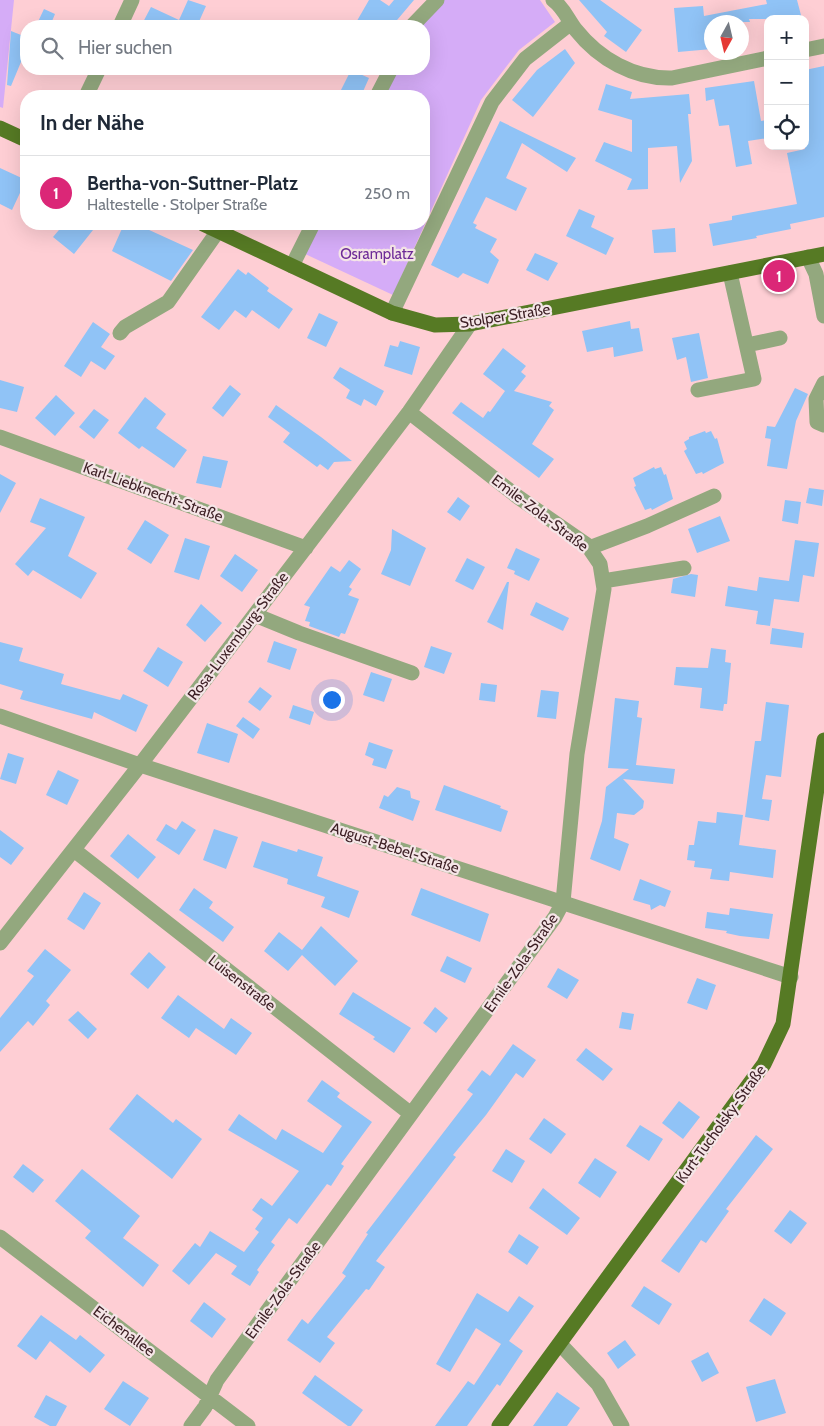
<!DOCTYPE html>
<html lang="de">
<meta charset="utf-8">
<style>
body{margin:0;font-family:Cabin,sans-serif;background:#f2f2f3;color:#1f2937}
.controls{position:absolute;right:15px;top:15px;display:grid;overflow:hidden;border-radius:10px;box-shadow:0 5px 20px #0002}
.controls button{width:45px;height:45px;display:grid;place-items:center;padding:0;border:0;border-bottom:1px solid #e0e1e3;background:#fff;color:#1f2937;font:25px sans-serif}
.compass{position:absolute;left:704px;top:15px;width:45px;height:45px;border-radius:50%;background:#fff;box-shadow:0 5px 20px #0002;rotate:188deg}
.you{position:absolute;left:331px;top:699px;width:18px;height:18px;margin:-12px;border:4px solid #fff;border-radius:50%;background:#1a73e8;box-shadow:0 0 0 8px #1a73e833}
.badge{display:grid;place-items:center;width:32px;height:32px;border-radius:50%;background:#db2777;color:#fff;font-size:16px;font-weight:700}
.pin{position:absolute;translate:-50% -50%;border:2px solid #fff;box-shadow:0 1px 5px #0006}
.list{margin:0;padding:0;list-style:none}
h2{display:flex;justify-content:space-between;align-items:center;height:65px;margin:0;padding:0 20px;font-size:21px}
h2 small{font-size:16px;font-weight:400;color:#747a83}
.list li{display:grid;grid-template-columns:32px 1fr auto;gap:15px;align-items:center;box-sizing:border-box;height:75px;padding:0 20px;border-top:1px solid #e0e1e3}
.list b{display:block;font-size:19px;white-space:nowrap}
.list p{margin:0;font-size:16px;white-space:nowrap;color:#747a83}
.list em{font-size:16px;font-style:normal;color:#747a83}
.icon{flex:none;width:28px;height:28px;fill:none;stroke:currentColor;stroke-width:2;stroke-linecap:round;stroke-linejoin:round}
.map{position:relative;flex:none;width:824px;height:1426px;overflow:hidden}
.search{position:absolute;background:#fff;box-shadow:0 5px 20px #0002;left:20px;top:20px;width:410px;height:55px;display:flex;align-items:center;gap:12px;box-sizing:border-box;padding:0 18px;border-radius:20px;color:#747a83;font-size:19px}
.panel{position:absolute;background:#fff;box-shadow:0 5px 20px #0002;left:20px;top:90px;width:410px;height:140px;border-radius:20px}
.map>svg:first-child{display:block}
</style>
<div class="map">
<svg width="824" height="1426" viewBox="0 0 824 1426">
<rect width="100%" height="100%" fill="#feced4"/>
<path fill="#d5acf7" d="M 0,0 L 14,0 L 3,108 L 0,107 Z
M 443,0 L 540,0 L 555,22 L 519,50 L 481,100 L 393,295 L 303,253 L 316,224 L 424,224 L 424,96 L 381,96 L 395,69 L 424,69 L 424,26 L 419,26 Z"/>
<path fill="#90c3f6" d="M 188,0 L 206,6 L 197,26 L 141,26 L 151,7 L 179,20 Z
M 369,0 L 380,0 L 389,6 L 394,0 L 414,0 L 392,26 L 354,26 Z
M 579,0 L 600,0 L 642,30 L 626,52 L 604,36 L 607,32 Z
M 766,0 L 797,0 L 802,19 L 749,19 L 750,22 L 712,22 L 712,49 L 678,52 L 674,8 L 703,6 L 704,16 L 767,4 Z
M 44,9 L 55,14 L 50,26 L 36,26 Z
M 11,31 L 26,37 L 26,50 L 11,86 L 7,85 Z
M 565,49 L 575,63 L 533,117 L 512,100 L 537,70 Z
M 824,66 L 824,217 L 790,224 L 791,229 L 756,236 L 757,238 L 713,246 L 709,224 L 732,220 L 732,216 L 797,204 L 787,153 L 805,149 L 805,70 Z
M 351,70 L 369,78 L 361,96 L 338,96 Z
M 754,81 L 761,121 L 768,120 L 768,138 L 748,141 L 752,164 L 736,167 L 729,125 L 719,126 L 714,99 L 706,101 L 705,88 Z
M 606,84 L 632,92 L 630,99 L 689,94 L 691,114 L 688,114 L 692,161 L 680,183 L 677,146 L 648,148 L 648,189 L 627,190 L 632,179 L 595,161 L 604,142 L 632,152 L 632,120 L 598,110 Z
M 500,121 L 576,158 L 567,172 L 522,143 L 506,178 L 527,188 L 516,211 L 486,197 L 473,223 L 477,225 L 475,228 L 497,239 L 490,252 L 499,260 L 488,284 L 463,273 L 458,278 L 431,265 Z
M 0,168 L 26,180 L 12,210 L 0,204 Z
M 579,209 L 595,216 L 591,227 L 614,238 L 606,255 L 566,236 Z
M 64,224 L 86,224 L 93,230 L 74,254 L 53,237 Z
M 124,224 L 136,224 L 193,250 L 171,281 L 112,251 Z
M 675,228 L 676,252 L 654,253 L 652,230 Z
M 535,253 L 558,263 L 548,281 L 526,270 Z
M 238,269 L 246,275 L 248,272 L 269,288 L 267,291 L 293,309 L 279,329 L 252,310 L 246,318 L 235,310 L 219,330 L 201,317 Z
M 319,313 L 338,322 L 326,347 L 307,338 Z
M 630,321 L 631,329 L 639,328 L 643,351 L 614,357 L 613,347 L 587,352 L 582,331 Z
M 93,322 L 110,334 L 101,347 L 115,356 L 105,370 L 91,361 L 81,377 L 64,366 Z
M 699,333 L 708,378 L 691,382 L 686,357 L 677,360 L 672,338 Z
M 400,341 L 420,347 L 412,375 L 384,366 L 390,345 L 398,347 Z
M 503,348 L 526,366 L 521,372 L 526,376 L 514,391 L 552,402 L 549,406 L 554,410 L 532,444 L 554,459 L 539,478 L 452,413 L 461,402 L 483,418 L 488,411 L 490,412 L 505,391 L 483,374 Z
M 340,367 L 384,391 L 376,406 L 364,399 L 361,406 L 346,398 L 350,390 L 333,378 Z
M 0,380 L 24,387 L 17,412 L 0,408 Z
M 230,385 L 241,394 L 223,417 L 212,408 Z
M 795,388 L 808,394 L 796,421 L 787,469 L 767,466 L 771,439 L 765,438 L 767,426 L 775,427 Z
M 56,395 L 75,413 L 55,436 L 35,418 Z
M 145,397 L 166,414 L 156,428 L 187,450 L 174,468 L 142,446 L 139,449 L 118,433 Z
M 276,405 L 321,437 L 352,461 L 334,462 L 328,470 L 320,464 L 317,467 L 283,442 L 290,433 L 268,417 Z
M 94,409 L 109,420 L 94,439 L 79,427 Z
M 705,431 L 706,433 L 711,431 L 715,439 L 717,438 L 724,463 L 703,474 L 702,472 L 696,474 L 684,451 L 687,449 L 684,442 L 689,439 L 689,437 Z
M 203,456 L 228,461 L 221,488 L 196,483 Z
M 654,467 L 655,469 L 661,467 L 664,475 L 666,474 L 673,499 L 652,510 L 651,508 L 645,510 L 634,487 L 636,486 L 633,478 Z
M 0,474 L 16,483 L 0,513 Z
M 809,488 L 824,490 L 822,506 L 806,503 Z
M 458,497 L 470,506 L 460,521 L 447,512 Z
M 40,498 L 85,517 L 68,556 L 97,573 L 81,599 L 33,570 L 28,576 L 15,564 L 46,528 L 30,522 Z
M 785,500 L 801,502 L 798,524 L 782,521 Z
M 720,516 L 730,541 L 697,553 L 688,529 Z
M 145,520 L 169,535 L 151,564 L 127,549 Z
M 392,529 L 426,548 L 410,586 L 381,574 L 391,550 Z
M 185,538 L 210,546 L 199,580 L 174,572 Z
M 795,540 L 819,543 L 814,577 L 803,575 L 799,602 L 774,599 L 770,626 L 756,624 L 758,611 L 725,606 L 728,586 L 757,591 L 759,577 L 789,581 Z
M 516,548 L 540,559 L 529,581 L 514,574 L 515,571 L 507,568 Z
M 235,554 L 258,570 L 242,592 L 220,576 Z
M 467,558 L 485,567 L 473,590 L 455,581 Z
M 349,560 L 361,569 L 349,587 L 352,589 L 348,595 L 359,599 L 345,634 L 341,633 L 339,637 L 309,626 L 310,622 L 305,621 L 310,607 L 304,605 L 331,566 L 340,572 Z
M 691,574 L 698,575 L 695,597 L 671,593 L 673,579 Z
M 507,582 L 509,582 L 503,630 L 487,622 Z
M 536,602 L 569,618 L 563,631 L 530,615 Z
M 201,604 L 222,623 L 205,642 L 186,625 Z
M 772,628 L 804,633 L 802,648 L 770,644 Z
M 274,641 L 297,649 L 290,670 L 267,662 Z
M 0,642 L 23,648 L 19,661 L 64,674 L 61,684 L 120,700 L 123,694 L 148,705 L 136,732 L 94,712 L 92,719 L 20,699 L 23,691 L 0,684 Z
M 431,646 L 452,653 L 444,674 L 424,667 Z
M 158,647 L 183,662 L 168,687 L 143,671 Z
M 711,648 L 726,650 L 725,662 L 731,663 L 727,704 L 724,704 L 723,711 L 700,708 L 702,688 L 674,685 L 676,667 L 708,668 Z
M 371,672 L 392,679 L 384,702 L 363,695 Z
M 481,683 L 497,685 L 495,702 L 479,700 Z
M 260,687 L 272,696 L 260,711 L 248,702 Z
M 541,690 L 559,692 L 556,719 L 537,717 Z
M 615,698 L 639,701 L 637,717 L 642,718 L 636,765 L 675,769 L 673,784 L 623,779 L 644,801 L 643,808 L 634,815 L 617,813 L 614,838 L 629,844 L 620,871 L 590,859 L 602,821 L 606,787 L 629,769 L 608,768 Z
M 766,702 L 789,705 L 781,777 L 766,775 L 762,799 L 772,800 L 769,821 L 745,817 L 755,741 L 761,741 Z
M 293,705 L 314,712 L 310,725 L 289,718 Z
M 243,717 L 260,729 L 253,739 L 236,726 Z
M 207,723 L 238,734 L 229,763 L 197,753 Z
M 369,742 L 393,750 L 386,769 L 372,765 L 374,759 L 365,755 Z
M 8,753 L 24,758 L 16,784 L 0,779 Z
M 58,770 L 79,780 L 67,805 L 46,795 Z
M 444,785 L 501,806 L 500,808 L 508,811 L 501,832 L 435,810 Z
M 397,787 L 410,791 L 411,798 L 420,801 L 413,821 L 379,808 L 384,795 L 388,797 Z
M 717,812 L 743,815 L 739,845 L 776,850 L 773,878 L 730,872 L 729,881 L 710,879 L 712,869 L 694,867 L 695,861 L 687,860 L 689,845 L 694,845 L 698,821 L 716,823 Z
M 182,821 L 196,830 L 179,855 L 156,840 L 166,824 L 176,830 Z
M 214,829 L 238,837 L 226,869 L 203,860 Z
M 0,830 L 24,848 L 11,865 L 0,857 Z
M 128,834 L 156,857 L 138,879 L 110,856 Z
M 262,841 L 297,852 L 298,849 L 323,857 L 317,876 L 359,891 L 349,918 L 321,907 L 325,897 L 287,884 L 288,879 L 253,867 Z
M 640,879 L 671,891 L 665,907 L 660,905 L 651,910 L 650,905 L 633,900 Z
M 194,888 L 213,902 L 209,908 L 234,927 L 223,942 L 179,910 Z
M 421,888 L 489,914 L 480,942 L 411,915 Z
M 84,892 L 101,903 L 84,930 L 67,919 Z
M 730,908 L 773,914 L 769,939 L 740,936 L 726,933 L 727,931 L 705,928 L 707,912 L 729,915 Z
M 321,926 L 358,961 L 335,986 L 302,955 L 288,971 L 264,951 L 279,932 L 302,950 Z
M 45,949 L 71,970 L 46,1001 L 50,1005 L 33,1026 L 28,1021 L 0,1052 L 0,1018 L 34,976 L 27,971 Z
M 149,952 L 166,967 L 148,989 L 130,974 Z
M 447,956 L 472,968 L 465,983 L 440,971 Z
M 558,968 L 579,980 L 567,999 L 547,987 Z
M 697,978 L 716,985 L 707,1010 L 687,1003 Z
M 353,992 L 411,1028 L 394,1053 L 373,1039 L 375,1037 L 339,1014 Z
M 178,995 L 224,1029 L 231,1018 L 252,1033 L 236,1055 L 196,1028 L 189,1038 L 161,1018 Z
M 435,1007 L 448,1018 L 436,1033 L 423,1023 Z
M 78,1011 L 97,1029 L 88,1039 L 68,1020 Z
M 622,1012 L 634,1014 L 631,1030 L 619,1028 Z
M 513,1044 L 536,1060 L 523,1078 L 516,1073 L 486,1115 L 453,1155 L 456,1157 L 376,1261 L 385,1267 L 369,1290 L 366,1289 L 327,1337 L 335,1343 L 320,1363 L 287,1340 L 302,1319 L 308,1324 L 346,1276 L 342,1273 L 368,1234 L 366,1233 L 473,1094 L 467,1090 L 482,1070 L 490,1076 Z
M 586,1048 L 613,1069 L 603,1081 L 576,1060 Z
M 322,1080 L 340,1093 L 337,1097 L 372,1122 L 341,1164 L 344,1166 L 331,1186 L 327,1184 L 297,1224 L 289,1218 L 271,1242 L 275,1245 L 257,1270 L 259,1272 L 250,1286 L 231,1274 L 237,1266 L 216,1253 L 189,1285 L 172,1271 L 195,1243 L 200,1247 L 210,1231 L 244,1252 L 259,1232 L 255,1229 L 263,1218 L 252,1210 L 261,1198 L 272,1206 L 299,1171 L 228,1130 L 239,1114 L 276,1140 L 282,1129 L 323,1153 L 342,1126 L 307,1101 Z
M 137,1094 L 173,1123 L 176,1119 L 202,1139 L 172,1179 L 109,1129 Z
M 679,1101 L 700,1117 L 683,1139 L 662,1123 Z
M 544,1118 L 566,1134 L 551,1154 L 529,1139 Z
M 640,1125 L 663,1139 L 649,1161 L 626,1146 Z
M 756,1135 L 773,1149 L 726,1209 L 729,1211 L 706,1243 L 701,1240 L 679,1273 L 661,1261 Z
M 506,1149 L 525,1161 L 512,1183 L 492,1171 Z
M 595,1158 L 617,1172 L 600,1198 L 578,1183 Z
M 23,1164 L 44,1180 L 33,1193 L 13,1177 Z
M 82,1169 L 140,1216 L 123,1238 L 159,1265 L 143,1287 L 85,1238 L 91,1231 L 55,1201 Z
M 543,1188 L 580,1218 L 567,1235 L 529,1208 Z
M 790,1210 L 807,1223 L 791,1244 L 774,1231 Z
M 519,1234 L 539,1247 L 527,1265 L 508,1252 Z
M 644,1286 L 672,1304 L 659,1325 L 631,1306 Z
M 477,1293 L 508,1312 L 519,1296 L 534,1306 L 509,1341 L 523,1351 L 500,1386 L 497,1384 L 467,1426 L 435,1426 L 468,1381 L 474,1385 L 501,1344 L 476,1328 L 450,1372 L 436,1364 Z
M 764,1298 L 786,1313 L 771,1336 L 749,1321 Z
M 204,1302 L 226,1319 L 212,1338 L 190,1321 Z
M 41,1315 L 76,1340 L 80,1335 L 105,1355 L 90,1373 L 50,1341 L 36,1360 L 17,1346 Z
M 625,1340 L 636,1355 L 618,1369 L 607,1353 Z
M 708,1352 L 719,1373 L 702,1382 L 691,1361 Z
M 315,1375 L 363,1410 L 351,1426 L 348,1426 L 302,1393 Z
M 775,1379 L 786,1413 L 756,1422 L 746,1387 Z
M 123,1381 L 149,1398 L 130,1426 L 104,1409 Z
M 557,1392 L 580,1408 L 567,1426 L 533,1426 Z
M 46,1395 L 67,1406 L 56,1426 L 50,1426 L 34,1417 Z"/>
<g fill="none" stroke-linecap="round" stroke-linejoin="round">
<path stroke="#93a87e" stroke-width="15" d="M 553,0 C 564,8 568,20 576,30 C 599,59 634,79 672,78 L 768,58
M 120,26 L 132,0
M 412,26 L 437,0
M 805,50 L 824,46
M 86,96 L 99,69
M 377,96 L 391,69
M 808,257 L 816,274 L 824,316
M 292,266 L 313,224
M 392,313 L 492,102 L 525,59 L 571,23
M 120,333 L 125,327 L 168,302 L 218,231
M 747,345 L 780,338
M 824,383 L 816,399 L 817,422 L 824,425
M 698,390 L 754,379 L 730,273
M 0,437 L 306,548
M 589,548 L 647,526 L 714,496
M 603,581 L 684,568
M 255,615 L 299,633 L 412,673
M 0,716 L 140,765 L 791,977
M 74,850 L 411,1114
M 0,943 L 140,765 L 409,412 L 470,324
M 0,1237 L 248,1426
M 560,1344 L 598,1384 L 622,1426
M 191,1426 L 205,1407 L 217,1380 L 555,917 L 563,902 L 577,754 L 604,589 L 600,564 L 587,545 L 518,497 L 409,412"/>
<path stroke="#567a24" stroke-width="15" d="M 0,128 L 26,140
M 203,224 L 392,313 L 435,325 L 470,324 L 824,254
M 499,1426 L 764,1064 L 783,1024 L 824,740"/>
</g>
<g text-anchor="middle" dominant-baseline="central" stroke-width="4.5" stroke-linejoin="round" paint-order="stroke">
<g font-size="15" fill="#6d2a97" stroke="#f5e5e7">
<text x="377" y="254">Osramplatz</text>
</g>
<g font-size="15" fill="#3c1f24" stroke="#f5e5e7">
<text transform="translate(505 316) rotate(-9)">Stolper Straße</text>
<text transform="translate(153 492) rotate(20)">Karl-Liebknecht-Straße</text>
<text transform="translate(540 513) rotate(37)">Emile-Zola-Straße</text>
<text transform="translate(238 636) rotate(-53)">Rosa-Luxemburg-Straße</text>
<text transform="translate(395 848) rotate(18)">August-Bebel-Straße</text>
<text transform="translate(521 963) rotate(-55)">Emile-Zola-Straße</text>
<text transform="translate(242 983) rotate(38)">Luisenstraße</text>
<text transform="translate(721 1124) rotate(-54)">Kurt-Tucholsky-Straße</text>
<text transform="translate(283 1290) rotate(-54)">Emile-Zola-Straße</text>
<text transform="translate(124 1331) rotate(37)">Eichenallee</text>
</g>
</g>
</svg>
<div class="controls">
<button>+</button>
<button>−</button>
<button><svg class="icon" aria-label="locate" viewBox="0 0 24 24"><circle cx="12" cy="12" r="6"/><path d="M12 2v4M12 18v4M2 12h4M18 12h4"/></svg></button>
</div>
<svg class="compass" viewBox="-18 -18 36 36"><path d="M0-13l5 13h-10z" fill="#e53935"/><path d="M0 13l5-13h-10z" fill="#747a83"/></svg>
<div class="you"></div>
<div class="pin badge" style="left:779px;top:276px">1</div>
<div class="search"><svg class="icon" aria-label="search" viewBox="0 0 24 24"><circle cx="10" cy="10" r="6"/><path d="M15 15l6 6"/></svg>Hier suchen</div>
<section class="panel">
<h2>In der Nähe<small></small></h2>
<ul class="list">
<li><span class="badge">1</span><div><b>Bertha-von-Suttner-Platz</b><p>Haltestelle · Stolper Straße</p></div><em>250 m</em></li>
</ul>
</section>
</div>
